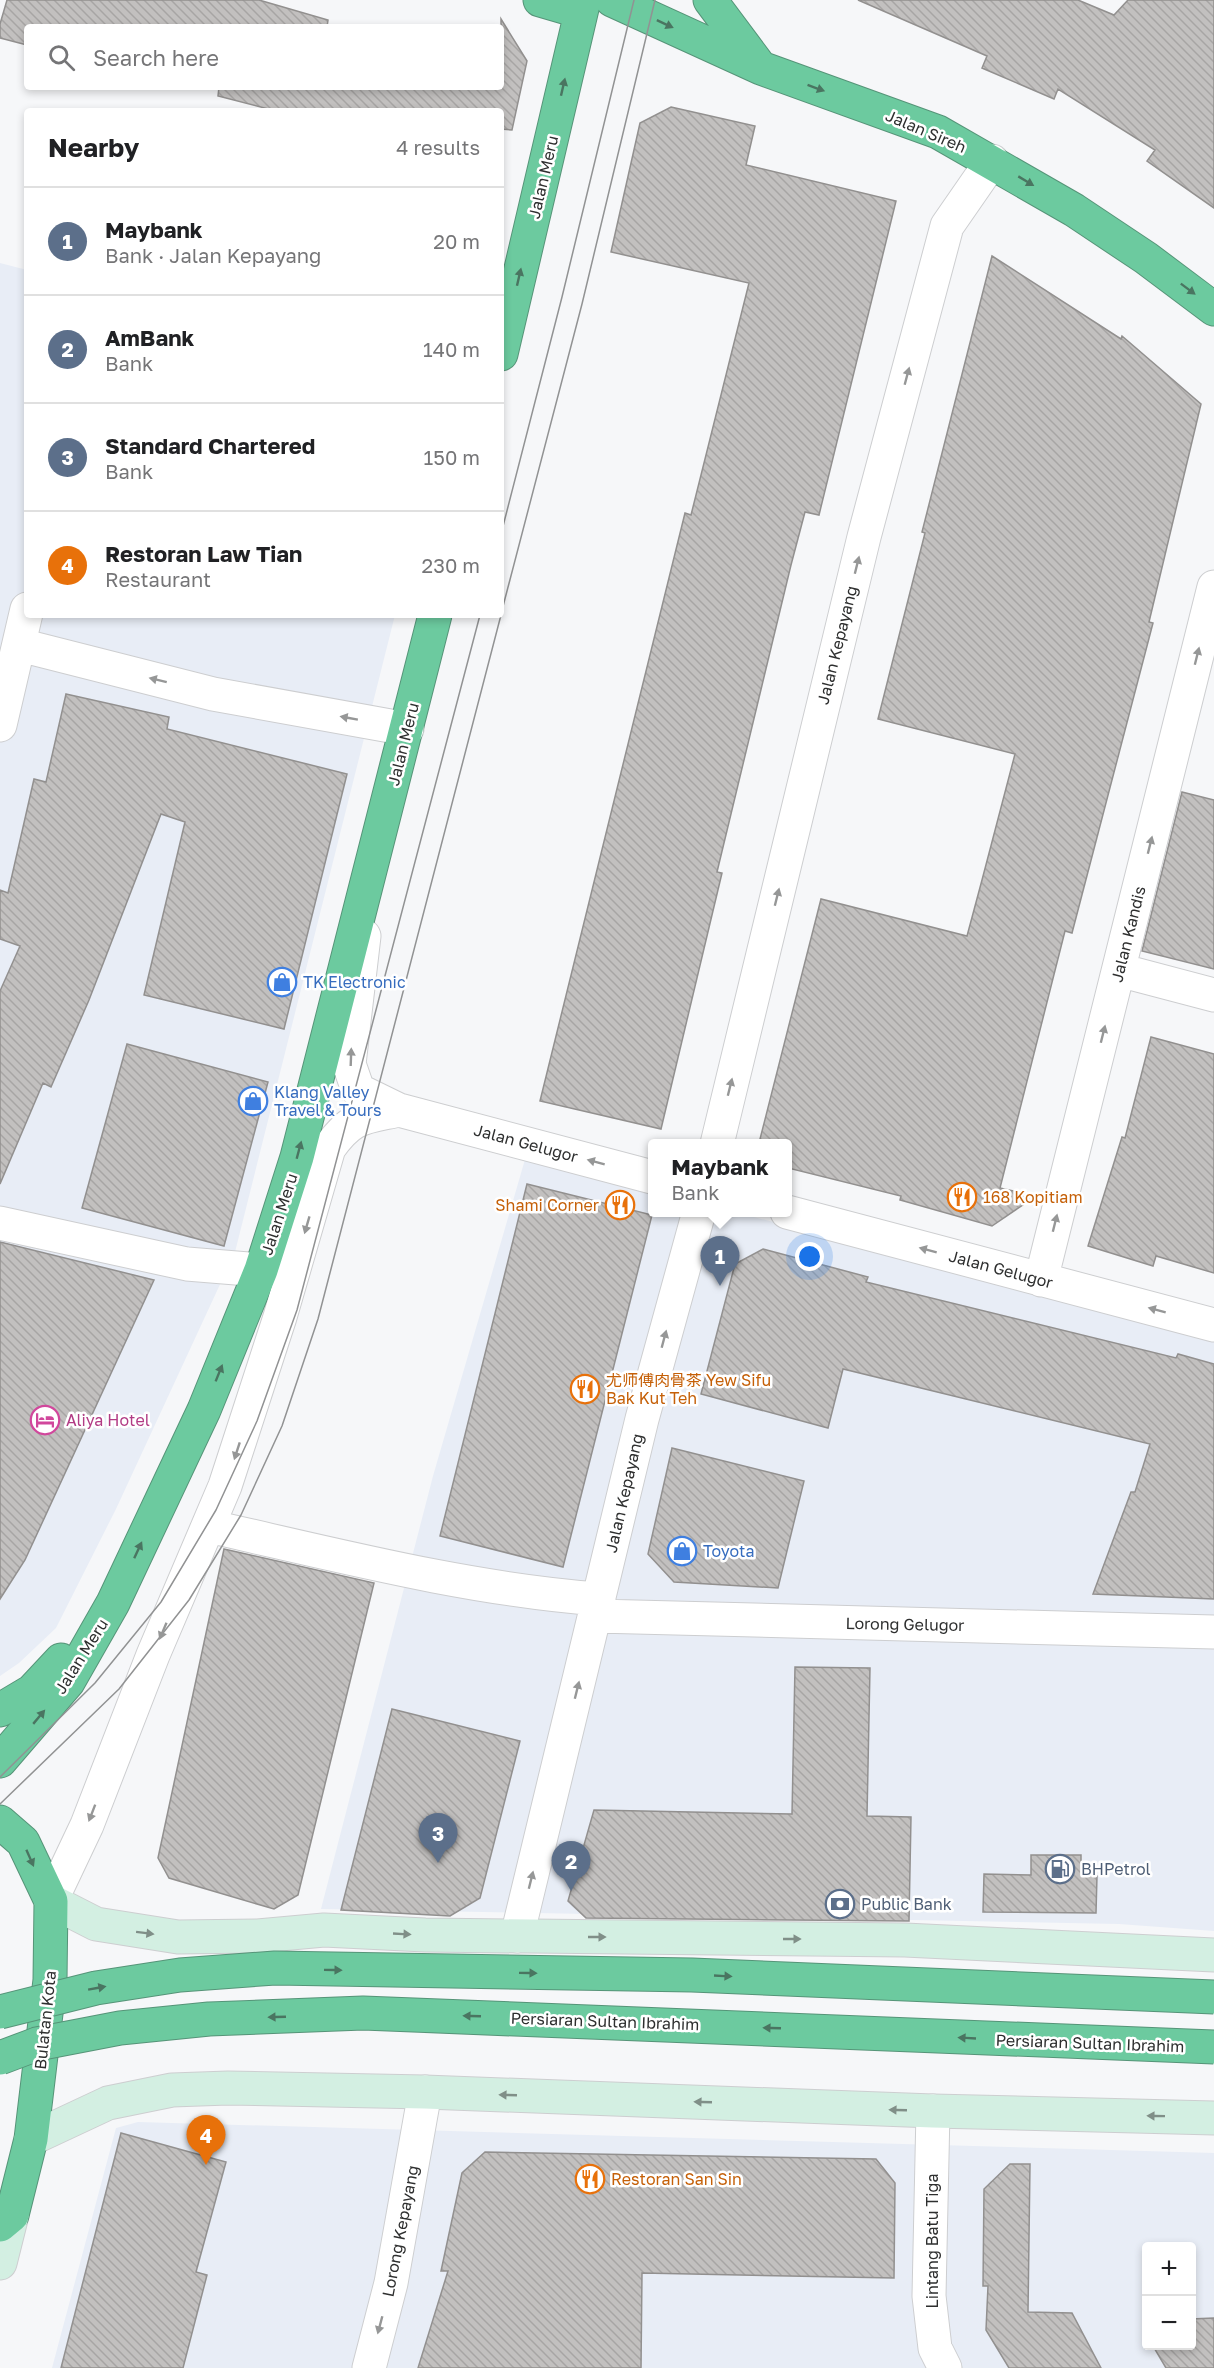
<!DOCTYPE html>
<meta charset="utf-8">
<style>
body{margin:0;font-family:"Golos Text","Noto Sans SC",sans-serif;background:#f2f2f2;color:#202124}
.controls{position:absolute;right:18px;bottom:18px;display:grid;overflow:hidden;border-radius:6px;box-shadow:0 3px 9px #0003}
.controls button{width:54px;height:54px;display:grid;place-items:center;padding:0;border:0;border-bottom:2px solid #e0e0e0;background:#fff;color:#202124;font:30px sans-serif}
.you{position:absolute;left:810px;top:1257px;width:21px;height:21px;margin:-15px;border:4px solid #fff;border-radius:50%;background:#1a73e8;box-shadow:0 0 0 9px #1a73e833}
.badge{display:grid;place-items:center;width:39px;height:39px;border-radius:50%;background:#db2777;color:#fff;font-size:20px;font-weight:700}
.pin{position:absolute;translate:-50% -50px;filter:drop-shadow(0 2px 3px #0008)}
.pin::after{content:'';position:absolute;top:32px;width:21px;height:18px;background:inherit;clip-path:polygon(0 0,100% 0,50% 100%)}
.popup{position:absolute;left:648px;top:1139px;width:144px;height:78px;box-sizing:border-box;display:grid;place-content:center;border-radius:6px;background:#fff;filter:drop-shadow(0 2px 4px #0005);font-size:20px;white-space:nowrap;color:#757577}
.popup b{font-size:22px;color:#202124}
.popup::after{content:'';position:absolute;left:50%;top:100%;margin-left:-12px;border:12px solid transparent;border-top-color:#fff}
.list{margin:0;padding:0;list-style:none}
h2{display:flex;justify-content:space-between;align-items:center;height:78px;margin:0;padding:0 24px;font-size:26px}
h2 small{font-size:20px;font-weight:400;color:#757577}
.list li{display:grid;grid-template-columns:39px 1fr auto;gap:18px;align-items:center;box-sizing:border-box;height:108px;padding:0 24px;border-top:2px solid #e0e0e0}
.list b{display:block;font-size:22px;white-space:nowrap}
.list p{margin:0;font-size:20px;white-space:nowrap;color:#757577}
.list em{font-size:20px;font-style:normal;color:#757577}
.icon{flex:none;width:33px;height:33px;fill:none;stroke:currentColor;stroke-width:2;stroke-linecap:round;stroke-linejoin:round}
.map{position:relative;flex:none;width:1214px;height:2368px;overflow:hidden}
.search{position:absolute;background:#fff;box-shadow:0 3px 9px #0003;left:24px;top:24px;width:480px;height:66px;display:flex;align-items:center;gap:15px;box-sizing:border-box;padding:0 21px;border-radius:6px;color:#757577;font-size:22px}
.panel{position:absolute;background:#fff;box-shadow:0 3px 9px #0003;left:24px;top:108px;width:480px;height:510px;border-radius:6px}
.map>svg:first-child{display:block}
</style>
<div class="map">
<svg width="1214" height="2368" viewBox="0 0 1214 2368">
<defs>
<pattern id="building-back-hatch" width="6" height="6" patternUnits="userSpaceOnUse" patternTransform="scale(1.5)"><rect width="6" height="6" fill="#c2c0bf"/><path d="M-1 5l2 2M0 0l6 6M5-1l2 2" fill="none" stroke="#a7a5a4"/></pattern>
</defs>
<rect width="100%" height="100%" fill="#f6f7f9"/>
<path fill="#e8edf6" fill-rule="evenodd" d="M 0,263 L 27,270 L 27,615 L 395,615 L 235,1252 L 116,1509 L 56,1628 L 19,1663 L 0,1676 Z
M 526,1156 L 652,1189 L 652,1212 L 739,1213 L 1214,1339 L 1214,1931 L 1119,1924 L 321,1909 L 433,1476 Z
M 138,2122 L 1214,2153 L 1214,2368 L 52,2368 L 116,2128 ZM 1146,2246 L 1192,2246 L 1192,2346 L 1146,2346 Z"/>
<path fill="url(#building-back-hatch)" stroke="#92908f" stroke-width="1.5" d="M 7,0 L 259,0 L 328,20 L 327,27 L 27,27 L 27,45 L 0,38 L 0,24 Z
M 858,0 L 1078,0 L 1114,15 L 1128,0 L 1214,0 L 1214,208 L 1147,161 L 1155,150 L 1058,89 L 1054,99 L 982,68 L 987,56 Z
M 501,19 L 527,61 L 512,130 L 501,129 L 501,111 L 276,111 L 218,96 L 219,87 L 501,87 Z
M 671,107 L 755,126 L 746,165 L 896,201 L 819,515 L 805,512 L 791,565 L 717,872 L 722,873 L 661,1129 L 540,1101 L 685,513 L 691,515 L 749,283 L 611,252 L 640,123 Z
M 992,256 L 1121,339 L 1122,336 L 1201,404 L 1149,622 L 1153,623 L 1072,933 L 1065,931 L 1000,1188 L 1036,1196 L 992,1226 L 900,1200 L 901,1196 L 788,1168 L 788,1143 L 759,1143 L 821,899 L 967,936 L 982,880 L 1015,754 L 878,719 L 925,533 L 922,532 Z
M 66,694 L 169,717 L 167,729 L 347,774 L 284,1029 L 144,995 L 185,822 L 161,814 L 89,1000 L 51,1087 L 43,1083 L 0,1184 L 0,991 L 20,946 L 0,939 L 0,890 L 8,893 L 34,779 L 46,782 Z
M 1182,792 L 1214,800 L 1214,969 L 1142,951 Z
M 1151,1037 L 1214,1054 L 1214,1273 L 1156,1256 L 1153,1266 L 1088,1246 L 1122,1137 L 1125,1138 Z
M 127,1044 L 268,1082 L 224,1246 L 82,1208 Z
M 527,1184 L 652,1215 L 563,1567 L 440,1536 Z
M 0,1242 L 154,1280 L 25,1560 L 0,1599 Z
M 763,1249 L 868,1277 L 866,1282 L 1176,1358 L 1178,1354 L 1214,1364 L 1214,1599 L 1093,1594 L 1131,1492 L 1135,1492 L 1150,1444 L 843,1369 L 828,1428 L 701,1394 L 735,1264 Z
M 672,1448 L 804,1481 L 778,1588 L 674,1582 L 648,1554 Z
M 224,1549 L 374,1583 L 298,1895 L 274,1909 L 169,1878 L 158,1858 Z
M 795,1667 L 870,1668 L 867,1816 L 911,1817 L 909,1921 L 586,1918 L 568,1901 L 594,1810 L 792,1814 Z
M 392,1709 L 520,1741 L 480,1898 L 450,1916 L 341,1910 Z
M 1031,1855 L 1081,1855 L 1081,1876 L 1097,1876 L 1096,1913 L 983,1912 L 984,1874 L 1031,1875 Z
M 121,2133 L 226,2162 L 196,2272 L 207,2275 L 183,2368 L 61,2368 Z
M 485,2152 L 876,2159 L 895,2183 L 894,2278 L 642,2273 L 641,2368 L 418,2368 L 448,2271 L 441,2271 L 462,2173 Z
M 1010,2164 L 1030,2164 L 1028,2312 L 1072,2313 L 1101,2368 L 1009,2368 L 986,2330 L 988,2286 L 983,2286 L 984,2189 Z
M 1214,2318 L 1214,2368 L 1166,2368 L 1153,2346 L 1191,2346 L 1191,2319 Z"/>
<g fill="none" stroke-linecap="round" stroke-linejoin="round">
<g stroke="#cdced0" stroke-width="35">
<path id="street" d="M 20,645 L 213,694 L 407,729
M 0,725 L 27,609
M 364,936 L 349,1064 L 358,1090 L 399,1110 L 652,1177
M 1119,970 L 1214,995
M 717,1144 L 864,537 L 947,226 L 992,161
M 787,1212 L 1214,1325
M 0,1223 L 187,1264 L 261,1270
M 1041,1280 L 1214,587
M 208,1526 C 337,1555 467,1589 599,1599
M 596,1616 L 1214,1632
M 51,1901 L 87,1825 L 153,1655 L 225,1486 L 280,1317 L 329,1148 C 352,1116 362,1118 399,1110
M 517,1936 L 642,1419 L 699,1212
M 933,2111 L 929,2296 L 935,2348 L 945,2368
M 369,2368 L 391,2283 L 425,2092"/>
</g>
<g stroke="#cdced0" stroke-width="35">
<path id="secondary" d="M 51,1901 L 96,1924 L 178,1937 L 258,1936 L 324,1930 L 425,1935 L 905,1940 L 1214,1955
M 31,2139 L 108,2103 L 172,2090 L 228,2088 L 425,2092 L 933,2111 L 1214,2118
M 0,2263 L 12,2215"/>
</g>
<g stroke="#569478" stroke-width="35">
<path id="highway" d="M 540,0 L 581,12
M 612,0 L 761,68 L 938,132 L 1074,210 L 1146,258 L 1214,309
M 710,0 L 760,67
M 501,354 L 584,0
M 0,1710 L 32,1691 L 61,1660
M 0,1761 L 68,1682 L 113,1603 L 204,1410 L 261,1270 L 297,1157 L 435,615
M 0,1822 L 23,1842 L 51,1901 L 50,1980 L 31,2139 L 12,2215 L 0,2225"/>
</g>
<use href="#street" stroke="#fff" stroke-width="33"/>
<use href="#secondary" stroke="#d3efe2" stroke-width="33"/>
<use href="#highway" stroke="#6cca9f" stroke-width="33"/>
<path stroke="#919293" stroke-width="1.5" d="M 501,534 L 562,297 L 634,0
M 501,614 L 582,304 L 655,0
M 0,1777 L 95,1683 L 161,1602 L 216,1510 L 257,1421 L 297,1310 L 480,615
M 0,1804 L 119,1689 L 189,1600 L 241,1515 L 282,1426 L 318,1319 L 501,615"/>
<g stroke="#569478" stroke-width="35" stroke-linecap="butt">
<path id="highway-bridge" d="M 0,2012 L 96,1988 L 180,1975 L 275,1968 L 692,1975 L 1214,1997
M 0,2058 L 37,2044 L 120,2028 L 209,2019 L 363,2013 L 1214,2047"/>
</g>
<use href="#highway-bridge" stroke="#6cca9f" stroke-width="33"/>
</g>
<defs><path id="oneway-solid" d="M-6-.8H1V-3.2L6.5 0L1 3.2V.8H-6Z" transform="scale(1.5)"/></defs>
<g fill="#4a7561">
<use href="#oneway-solid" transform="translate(665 24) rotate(25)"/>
<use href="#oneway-solid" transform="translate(563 87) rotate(-77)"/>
<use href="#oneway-solid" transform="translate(816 88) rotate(20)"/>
<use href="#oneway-solid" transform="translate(1026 181) rotate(31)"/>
<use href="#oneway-solid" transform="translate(519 277) rotate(-77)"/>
<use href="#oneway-solid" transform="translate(1188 289) rotate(37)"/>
<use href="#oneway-solid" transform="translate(299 1150) rotate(-75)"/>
<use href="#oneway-solid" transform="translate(219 1373) rotate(-68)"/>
<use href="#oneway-solid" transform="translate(138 1550) rotate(-65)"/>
<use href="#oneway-solid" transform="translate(39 1717) rotate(-50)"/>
<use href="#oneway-solid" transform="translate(30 1858) rotate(66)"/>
<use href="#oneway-solid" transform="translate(333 1970) rotate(1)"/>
<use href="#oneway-solid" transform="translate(528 1973) rotate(1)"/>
<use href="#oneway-solid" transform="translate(723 1976) rotate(3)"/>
<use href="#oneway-solid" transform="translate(97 1988) rotate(-10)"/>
<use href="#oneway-solid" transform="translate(472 2016) rotate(-178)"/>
<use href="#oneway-solid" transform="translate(277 2017) rotate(178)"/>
<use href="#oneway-solid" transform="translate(772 2028) rotate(-178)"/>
<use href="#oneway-solid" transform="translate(967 2038) rotate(-177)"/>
</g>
<g fill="#969797">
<use href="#oneway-solid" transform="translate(907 376) rotate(-75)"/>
<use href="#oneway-solid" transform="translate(857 565) rotate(-76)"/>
<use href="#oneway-solid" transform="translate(1197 656) rotate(-76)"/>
<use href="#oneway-solid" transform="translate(158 680) rotate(-166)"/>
<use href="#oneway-solid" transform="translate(349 718) rotate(-170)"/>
<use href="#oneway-solid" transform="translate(1150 845) rotate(-76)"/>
<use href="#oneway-solid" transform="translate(777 897) rotate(-76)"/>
<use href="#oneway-solid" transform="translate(1103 1034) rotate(-76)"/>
<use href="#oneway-solid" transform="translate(351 1057) rotate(-88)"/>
<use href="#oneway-solid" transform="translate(730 1087) rotate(-76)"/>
<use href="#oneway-solid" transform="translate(596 1162) rotate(-165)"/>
<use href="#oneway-solid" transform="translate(1055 1223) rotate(-76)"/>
<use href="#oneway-solid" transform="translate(307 1225) rotate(106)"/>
<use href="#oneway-solid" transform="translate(928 1250) rotate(-165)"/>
<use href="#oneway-solid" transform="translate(1157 1310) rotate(-165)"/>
<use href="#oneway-solid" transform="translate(664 1339) rotate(-75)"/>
<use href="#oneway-solid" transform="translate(237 1451) rotate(108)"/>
<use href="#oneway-solid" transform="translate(163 1631) rotate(113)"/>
<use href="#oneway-solid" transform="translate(577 1690) rotate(-76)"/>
<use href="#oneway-solid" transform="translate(92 1813) rotate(111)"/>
<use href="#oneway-solid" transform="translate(531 1880) rotate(-76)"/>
<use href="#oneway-solid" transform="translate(380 2325) rotate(105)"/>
</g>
<g fill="#808f88">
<use href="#oneway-solid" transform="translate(145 1933) rotate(7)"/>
<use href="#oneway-solid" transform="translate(402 1934) rotate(3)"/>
<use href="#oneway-solid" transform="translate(597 1937)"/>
<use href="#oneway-solid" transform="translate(792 1939)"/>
<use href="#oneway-solid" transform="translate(508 2095) rotate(-178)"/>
<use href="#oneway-solid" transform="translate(703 2102) rotate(-178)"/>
<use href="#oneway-solid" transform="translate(898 2110) rotate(-178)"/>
<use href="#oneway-solid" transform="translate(1156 2116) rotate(-179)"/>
</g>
<defs>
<g id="shop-ring" transform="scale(1.5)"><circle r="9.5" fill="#fff" stroke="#3f7fe0" stroke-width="1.5"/><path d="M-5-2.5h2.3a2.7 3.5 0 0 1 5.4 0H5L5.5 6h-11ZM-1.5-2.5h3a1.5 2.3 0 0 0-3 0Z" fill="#3f7fe0"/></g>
<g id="restaurant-ring" transform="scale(1.5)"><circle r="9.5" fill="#fff" stroke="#e8710a" stroke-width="1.5"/><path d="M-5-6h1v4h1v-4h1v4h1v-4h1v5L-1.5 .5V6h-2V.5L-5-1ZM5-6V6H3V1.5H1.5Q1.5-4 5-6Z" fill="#e8710a"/></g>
<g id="hotel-ring" transform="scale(1.5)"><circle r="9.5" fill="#fff" stroke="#d1479c" stroke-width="1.5"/><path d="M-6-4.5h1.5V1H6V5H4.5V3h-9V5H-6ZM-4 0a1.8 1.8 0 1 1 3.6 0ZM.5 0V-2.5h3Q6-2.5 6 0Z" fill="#d1479c"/></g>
<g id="fuel-ring" transform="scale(1.5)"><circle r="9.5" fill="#fff" stroke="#5c6f8a" stroke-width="1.5"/><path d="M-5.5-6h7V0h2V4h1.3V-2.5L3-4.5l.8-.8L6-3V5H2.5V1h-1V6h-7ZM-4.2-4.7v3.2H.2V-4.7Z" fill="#5c6f8a"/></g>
<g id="bank-ring" transform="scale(1.5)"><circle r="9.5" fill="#fff" stroke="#5c6f8a" stroke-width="1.5"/><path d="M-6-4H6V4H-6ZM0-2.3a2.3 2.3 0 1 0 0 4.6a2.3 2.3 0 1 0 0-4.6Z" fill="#5c6f8a"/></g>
</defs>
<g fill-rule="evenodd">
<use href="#shop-ring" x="282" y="982"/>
<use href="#shop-ring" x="253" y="1101"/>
<use href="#restaurant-ring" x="962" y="1197"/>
<use href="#restaurant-ring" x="620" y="1205"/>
<use href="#restaurant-ring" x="585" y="1389"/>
<use href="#hotel-ring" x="45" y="1420"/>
<use href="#shop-ring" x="682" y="1551"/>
<use href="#fuel-ring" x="1060" y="1869"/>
<use href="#bank-ring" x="840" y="1904"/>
<use href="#restaurant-ring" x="590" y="2179"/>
</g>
<g text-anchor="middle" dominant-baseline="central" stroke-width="5" stroke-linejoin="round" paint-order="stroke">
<g font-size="16" fill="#2e2f2f" stroke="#fff">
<text transform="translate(926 131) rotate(23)">Jalan Sireh</text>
<text transform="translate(543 177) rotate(-77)">Jalan Meru</text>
<text transform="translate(837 645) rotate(-76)">Jalan Kepayang</text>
<text transform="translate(403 744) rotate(-76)">Jalan Meru</text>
<text transform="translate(1128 934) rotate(-76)">Jalan Kandis</text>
<text transform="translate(526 1143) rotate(15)">Jalan Gelugor</text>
<text transform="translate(279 1214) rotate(-72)">Jalan Meru</text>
<text transform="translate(1001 1269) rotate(15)">Jalan Gelugor</text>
<text transform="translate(624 1493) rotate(-77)">Jalan Kepayang</text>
<text transform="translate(905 1624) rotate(1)">Lorong Gelugor</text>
<text transform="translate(81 1656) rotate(-58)">Jalan Meru</text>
<text transform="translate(45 2020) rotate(-84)">Bulatan Kota</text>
<text transform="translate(605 2021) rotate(2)">Persiaran Sultan Ibrahim</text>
<text transform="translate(1090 2043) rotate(2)">Persiaran Sultan Ibrahim</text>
<text transform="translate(400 2231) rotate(-79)">Lorong Kepayang</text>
<text transform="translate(932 2241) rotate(-90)">Lintang Batu Tiga</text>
</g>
<g font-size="16" fill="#366cbe" stroke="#fff" text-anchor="start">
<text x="303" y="982">TK Electronic</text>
<text x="274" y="1092">Klang Valley<tspan x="274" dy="18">Travel &amp; Tours</tspan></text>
<text x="703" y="1551">Toyota</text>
</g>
<g font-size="16" fill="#c56008" stroke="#fff" text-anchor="start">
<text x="983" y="1197">168 Kopitiam</text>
<text x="599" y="1205" text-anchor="end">Shami Corner</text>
<text x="606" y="1380">尤师傅肉骨茶 Yew Sifu<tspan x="606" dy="18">Bak Kut Teh</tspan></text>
<text x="611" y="2179">Restoran San Sin</text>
</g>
<g font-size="16" fill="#b23c85" stroke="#fff" text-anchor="start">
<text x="66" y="1420">Aliya Hotel</text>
</g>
<g font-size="16" fill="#4e5e75" stroke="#fff" text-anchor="start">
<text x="1081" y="1869">BHPetrol</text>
<text x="861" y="1904">Public Bank</text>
</g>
</g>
</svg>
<div class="controls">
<button>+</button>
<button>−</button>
</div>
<div class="you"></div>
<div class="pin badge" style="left:720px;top:1286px;background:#5c6f8a">1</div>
<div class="popup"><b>Maybank</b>Bank</div>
<div class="pin badge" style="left:571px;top:1891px;background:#5c6f8a">2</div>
<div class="pin badge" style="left:438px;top:1863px;background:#5c6f8a">3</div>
<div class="pin badge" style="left:206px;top:2165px;background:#e8710a">4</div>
<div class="search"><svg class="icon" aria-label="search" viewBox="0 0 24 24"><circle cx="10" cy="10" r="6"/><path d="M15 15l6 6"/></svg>Search here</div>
<section class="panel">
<h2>Nearby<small>4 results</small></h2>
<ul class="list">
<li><span class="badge" style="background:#5c6f8a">1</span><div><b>Maybank</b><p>Bank · Jalan Kepayang</p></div><em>20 m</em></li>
<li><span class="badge" style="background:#5c6f8a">2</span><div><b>AmBank</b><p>Bank</p></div><em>140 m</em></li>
<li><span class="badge" style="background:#5c6f8a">3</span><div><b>Standard Chartered</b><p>Bank</p></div><em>150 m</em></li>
<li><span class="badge" style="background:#e8710a">4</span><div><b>Restoran Law Tian</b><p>Restaurant</p></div><em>230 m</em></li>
</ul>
</section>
</div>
